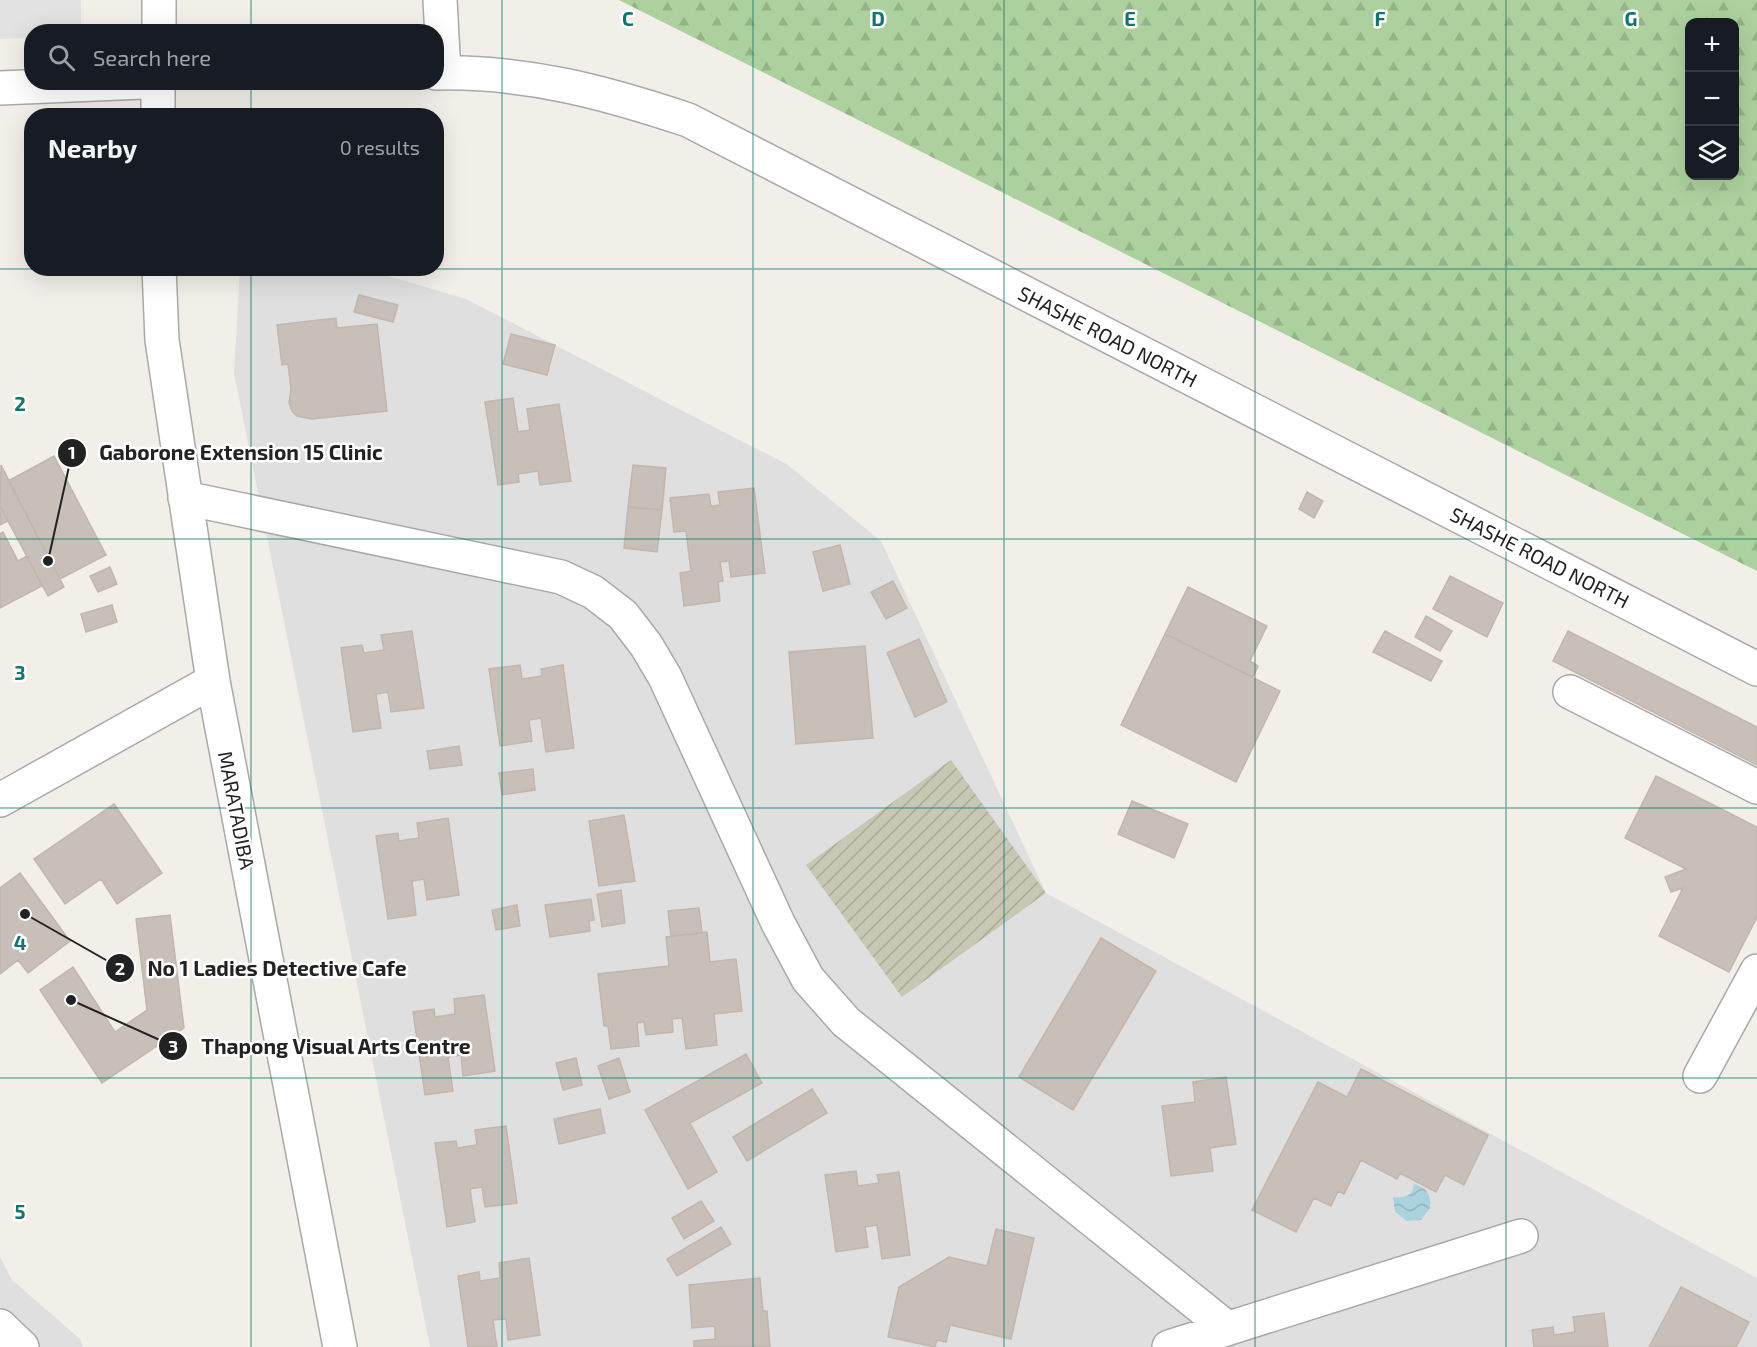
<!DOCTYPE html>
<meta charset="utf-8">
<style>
body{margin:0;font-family:"Exo 2",sans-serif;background:#20242c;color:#f1f3f6}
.controls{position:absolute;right:18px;top:18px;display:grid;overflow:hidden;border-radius:12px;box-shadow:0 6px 24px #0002}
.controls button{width:54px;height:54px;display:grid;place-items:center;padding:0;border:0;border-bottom:2px solid #363941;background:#171b24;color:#f1f3f6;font:30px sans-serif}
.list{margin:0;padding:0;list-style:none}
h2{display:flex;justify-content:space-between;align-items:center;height:78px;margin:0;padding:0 24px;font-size:26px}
h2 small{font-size:20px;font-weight:400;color:#9ea1a6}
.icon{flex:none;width:33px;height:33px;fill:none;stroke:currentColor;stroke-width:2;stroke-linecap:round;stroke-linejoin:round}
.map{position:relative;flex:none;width:1757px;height:1347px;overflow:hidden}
.search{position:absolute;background:#171b24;box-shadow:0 6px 24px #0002;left:24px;top:24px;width:420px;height:66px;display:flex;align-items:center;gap:15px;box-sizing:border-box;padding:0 21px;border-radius:24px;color:#9ea1a6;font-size:22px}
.panel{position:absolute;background:#171b24;box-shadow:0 6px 24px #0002;left:24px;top:108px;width:420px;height:168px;border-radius:24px}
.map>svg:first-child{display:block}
</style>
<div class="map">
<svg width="1757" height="1347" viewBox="0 0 1757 1347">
<defs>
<pattern id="construction-furrows" width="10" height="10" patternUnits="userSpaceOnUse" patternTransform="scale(1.5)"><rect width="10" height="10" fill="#c7c7b4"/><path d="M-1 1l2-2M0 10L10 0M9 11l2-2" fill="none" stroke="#abab9a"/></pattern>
<pattern id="forest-firs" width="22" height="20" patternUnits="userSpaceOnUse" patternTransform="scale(1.5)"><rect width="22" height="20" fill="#add19e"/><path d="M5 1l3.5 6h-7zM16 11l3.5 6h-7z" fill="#95b388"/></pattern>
<pattern id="water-waves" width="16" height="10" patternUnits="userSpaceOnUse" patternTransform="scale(1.5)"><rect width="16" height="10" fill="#aad3df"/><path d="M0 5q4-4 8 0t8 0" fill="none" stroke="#92b5bf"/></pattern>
</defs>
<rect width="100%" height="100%" fill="#f2efe9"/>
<path fill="#e0dfdf" d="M 240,269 L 364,269 L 466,299 L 788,465 L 881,541 L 1046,893 L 1757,1278 L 1757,1347 L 430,1347 L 234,373 Z
M 0,1257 L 12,1280 L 80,1339 L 83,1347 L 0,1347 Z"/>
<path fill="url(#construction-furrows)" d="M 951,760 L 1046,893 L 902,997 L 806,865 Z"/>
<path fill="url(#forest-firs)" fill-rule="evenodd" d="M 619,0 L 1757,0 L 1757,571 ZM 1690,22 L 1734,22 L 1734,176 L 1690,176 Z"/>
<path fill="#e2e2e2" d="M 0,0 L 81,0 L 81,31 L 32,32 L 31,38 L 0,39 Z"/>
<path fill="url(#water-waves)" d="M 1414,1184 C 1427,1187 1432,1196 1430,1208 L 1421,1220 L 1407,1221 L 1395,1212 L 1393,1197 C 1403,1198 1413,1197 1414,1184 Z"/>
<path fill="#c7bfb8" stroke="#c4b6ab" stroke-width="1.5" d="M 359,295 L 398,305 L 393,322 L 354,312 Z
M 336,318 L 337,328 L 377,324 L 387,411 L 312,419 L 297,416 L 292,411 L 289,403 L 291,389 L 288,364 L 282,365 L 277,325 Z
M 511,334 L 555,345 L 547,375 L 503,364 Z
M 513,398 L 518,432 L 530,430 L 527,409 L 559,404 L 571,481 L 540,485 L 538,471 L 518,474 L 519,482 L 498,485 L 485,402 Z
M 54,456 L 106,555 L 60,579 L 8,481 Z
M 1,465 L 64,587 L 48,596 L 0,506 Z
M 633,465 L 666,468 L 662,510 L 628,507 Z
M 754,488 L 765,573 L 731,577 L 729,561 L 720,562 L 723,581 L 718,582 L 720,601 L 684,606 L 680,573 L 691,571 L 686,531 L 674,532 L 670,498 L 709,494 L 711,506 L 720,505 L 718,492 Z
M 1307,492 L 1323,501 L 1314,518 L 1299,509 Z
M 0,506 L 8,521 L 0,525 Z
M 628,507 L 662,510 L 657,552 L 624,548 Z
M 3,532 L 18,561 L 27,556 L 42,586 L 0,608 L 0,534 Z
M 840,545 L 850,584 L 823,591 L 813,552 Z
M 110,567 L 117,584 L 98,592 L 90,576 Z
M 1450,576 L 1503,603 L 1487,637 L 1433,609 Z
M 893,581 L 907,608 L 886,619 L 871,592 Z
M 1188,587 L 1267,626 L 1250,661 L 1258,666 L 1253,677 L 1165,634 Z
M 112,605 L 117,622 L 86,632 L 81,614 Z
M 1426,616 L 1452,631 L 1440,651 L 1415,637 Z
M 412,631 L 424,708 L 391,712 L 388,692 L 376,694 L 381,728 L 353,732 L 341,648 L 362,645 L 364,653 L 384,650 L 381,635 Z
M 1385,631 L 1442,661 L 1431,681 L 1373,652 Z
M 1568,631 L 1757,727 L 1757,765 L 1553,661 Z
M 1165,634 L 1280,691 L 1236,782 L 1121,725 Z
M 919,639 L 947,702 L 915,717 L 887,653 Z
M 865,646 L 873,738 L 796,744 L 789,652 Z
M 520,665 L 522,679 L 542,676 L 541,669 L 563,665 L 574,748 L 546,752 L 541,718 L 529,720 L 532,741 L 500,746 L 489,669 Z
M 459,746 L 462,765 L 430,769 L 427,751 Z
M 533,769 L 535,790 L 502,795 L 499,773 Z
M 1656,776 L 1757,827 L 1757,917 L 1729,972 L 1659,936 L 1683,888 L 1671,892 L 1665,877 L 1686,869 L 1625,838 Z
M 1132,801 L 1188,824 L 1174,858 L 1118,834 Z
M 114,804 L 162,873 L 117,904 L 101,879 L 65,904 L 34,859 Z
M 624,815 L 635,881 L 599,886 L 589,821 Z
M 448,818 L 459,895 L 427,900 L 424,879 L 412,881 L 416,915 L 388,919 L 376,836 L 398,833 L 399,841 L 419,838 L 417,823 Z
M 20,873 L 70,941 L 28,973 L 18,960 L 0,974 L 0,888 Z
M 621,890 L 625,923 L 602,927 L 597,894 Z
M 591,899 L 594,920 L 589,921 L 590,931 L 550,937 L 545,905 Z
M 517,905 L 520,926 L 496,930 L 492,910 Z
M 699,908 L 702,933 L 671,936 L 668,911 Z
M 170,915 L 184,1028 L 102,1083 L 40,990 L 73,967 L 115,1032 L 147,1010 L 136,919 Z
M 707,932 L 710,962 L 736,959 L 742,1011 L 714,1014 L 717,1045 L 686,1049 L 682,1018 L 672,1019 L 673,1032 L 646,1035 L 644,1022 L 637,1023 L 639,1046 L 611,1049 L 608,1026 L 604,1026 L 598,974 L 669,966 L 666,937 Z
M 1101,938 L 1156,971 L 1073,1110 L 1019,1077 Z
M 484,995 L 495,1071 L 463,1076 L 461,1055 L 448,1057 L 453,1091 L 425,1095 L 413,1012 L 434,1009 L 435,1017 L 455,1014 L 454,999 Z
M 746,1054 L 762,1083 L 690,1123 L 717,1172 L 688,1189 L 645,1110 Z
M 576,1058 L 582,1085 L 563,1090 L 556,1063 Z
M 619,1058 L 630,1092 L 609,1099 L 598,1066 Z
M 1361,1069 L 1488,1135 L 1464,1185 L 1445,1175 L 1436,1192 L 1400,1173 L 1397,1179 L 1361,1160 L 1344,1194 L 1338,1191 L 1331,1206 L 1314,1198 L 1296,1232 L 1252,1210 L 1318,1082 L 1347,1097 Z
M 1226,1077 L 1236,1144 L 1210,1148 L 1213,1171 L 1171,1176 L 1162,1106 L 1195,1102 L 1193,1082 Z
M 812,1089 L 827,1113 L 747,1161 L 733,1137 Z
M 600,1109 L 605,1133 L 559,1144 L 554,1119 Z
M 506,1126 L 517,1203 L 485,1207 L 482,1187 L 470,1189 L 475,1222 L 447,1227 L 435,1143 L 456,1141 L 457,1148 L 477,1145 L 475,1130 Z
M 856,1171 L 858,1186 L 879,1183 L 877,1175 L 899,1172 L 910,1255 L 882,1259 L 877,1225 L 865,1227 L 868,1247 L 836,1252 L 825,1175 Z
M 701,1201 L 714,1221 L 684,1239 L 672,1218 Z
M 721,1227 L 731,1244 L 677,1276 L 667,1259 Z
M 996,1229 L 1034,1238 L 1011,1339 L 950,1325 L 946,1342 L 937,1340 L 935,1347 L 888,1337 L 899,1287 L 949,1257 L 987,1266 Z
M 529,1258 L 540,1335 L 508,1340 L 506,1319 L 493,1320 L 497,1347 L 468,1347 L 458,1276 L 479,1272 L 480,1281 L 500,1278 L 499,1263 Z
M 760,1278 L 763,1311 L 767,1311 L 770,1347 L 694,1347 L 694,1341 L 715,1339 L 715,1326 L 692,1328 L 689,1285 Z
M 1681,1287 L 1749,1322 L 1736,1347 L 1649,1347 Z
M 1604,1313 L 1608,1347 L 1534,1347 L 1532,1330 L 1553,1327 L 1554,1335 L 1575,1332 L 1573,1317 Z"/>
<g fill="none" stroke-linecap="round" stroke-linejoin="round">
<g stroke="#a9a9a9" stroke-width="36">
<path id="minor" d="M 440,0 L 444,73
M 159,32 L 159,0
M 436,73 C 526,71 604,92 688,120 L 1757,669
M 158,82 L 158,116
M 0,88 L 143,82
M 159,268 L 162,340 L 213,681 L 340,1347
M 185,498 L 561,577 L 593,592 L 623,615 L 646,645 L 665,677 L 778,923 L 808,979 L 846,1022 L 1227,1328
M 1570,692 L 1757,787
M 0,800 L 213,681
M 1700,1076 L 1757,971
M 0,1326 L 22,1347
M 1169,1347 L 1521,1236"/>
</g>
<use href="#minor" stroke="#fff" stroke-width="33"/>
</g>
<path fill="none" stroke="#0f766e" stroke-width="1.5" stroke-opacity="0.55" d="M 251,0 L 251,32M 502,0 L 502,1347M 753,0 L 753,1347M 1004,0 L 1004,1347M 1255,0 L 1255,1347M 1506,0 L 1506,1347M 251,82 L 251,116M 251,268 L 251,1347M 0,269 L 1757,269M 0,539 L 1757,539M 0,808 L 1757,808M 0,1078 L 1757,1078"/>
<g text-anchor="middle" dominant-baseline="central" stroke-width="5" stroke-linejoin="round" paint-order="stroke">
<g font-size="20" fill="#222" stroke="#fff">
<text transform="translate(1108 336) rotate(27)">SHASHE ROAD NORTH</text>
<text transform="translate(1540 557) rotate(27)">SHASHE ROAD NORTH</text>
<text transform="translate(237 810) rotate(79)">MARATADIBA</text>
</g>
</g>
<g font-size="20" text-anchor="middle" font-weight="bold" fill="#0f766e" stroke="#fff" stroke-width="5" stroke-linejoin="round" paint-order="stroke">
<text x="628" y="26">C</text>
<text x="878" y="26">D</text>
<text x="1130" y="26">E</text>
<text x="1380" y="26">F</text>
<text x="1631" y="26">G</text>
<text x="20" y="411">2</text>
<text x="20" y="680">3</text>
<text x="20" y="950">4</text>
<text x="20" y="1219">5</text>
</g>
<path fill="none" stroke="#222" stroke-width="2" d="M48 561L72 453M25 914L120 968M71 1000L173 1046"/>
<g fill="#222" stroke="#fff" stroke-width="2">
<circle cx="48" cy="561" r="6"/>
<circle cx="25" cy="914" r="6"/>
<circle cx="71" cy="1000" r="6"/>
<circle cx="72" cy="453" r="15"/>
<circle cx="120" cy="968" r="15"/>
<circle cx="173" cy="1046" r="15"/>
</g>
<g font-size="18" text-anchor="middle" font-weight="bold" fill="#fff">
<text x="72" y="459">1</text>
<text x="120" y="975">2</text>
<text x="173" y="1053">3</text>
</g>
<g font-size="21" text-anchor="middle" font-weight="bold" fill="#222" stroke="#fff" stroke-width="5" stroke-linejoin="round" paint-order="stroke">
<text x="241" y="460">Gaborone Extension 15 Clinic</text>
<text x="277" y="976">No 1 Ladies Detective Cafe</text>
<text x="336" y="1054">Thapong Visual Arts Centre</text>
</g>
</svg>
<div class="controls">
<button>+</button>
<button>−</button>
<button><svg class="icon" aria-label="layers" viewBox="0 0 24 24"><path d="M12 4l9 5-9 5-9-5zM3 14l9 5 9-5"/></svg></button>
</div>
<div class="search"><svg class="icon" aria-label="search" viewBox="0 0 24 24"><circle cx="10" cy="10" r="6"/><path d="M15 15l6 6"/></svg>Search here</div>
<section class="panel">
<h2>Nearby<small>0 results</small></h2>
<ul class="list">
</ul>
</section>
</div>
